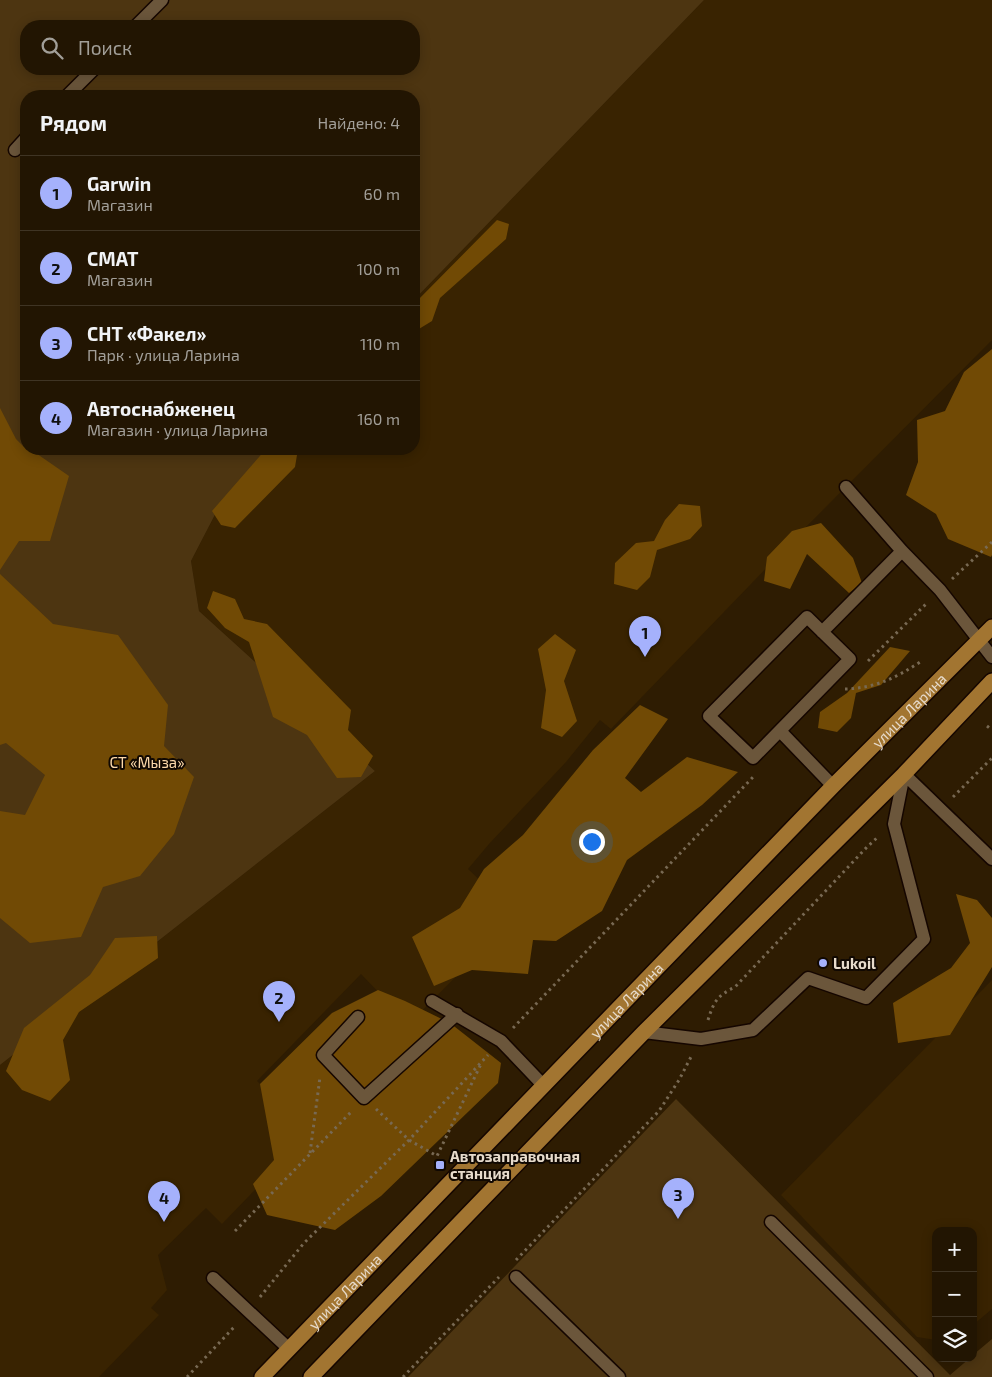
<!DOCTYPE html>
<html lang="ru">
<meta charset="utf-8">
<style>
body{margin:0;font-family:"Exo 2",sans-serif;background:#2e2211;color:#f1f3f6}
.controls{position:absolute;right:15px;bottom:15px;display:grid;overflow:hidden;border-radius:10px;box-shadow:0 2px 12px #0003}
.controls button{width:45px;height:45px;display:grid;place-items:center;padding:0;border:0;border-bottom:1px solid #3f3424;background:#221502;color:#f1f3f6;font:25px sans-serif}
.you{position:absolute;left:591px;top:841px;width:18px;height:18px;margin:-12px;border:4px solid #fff;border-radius:50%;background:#1a73e8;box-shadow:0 0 0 8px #1a73e833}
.badge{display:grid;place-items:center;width:32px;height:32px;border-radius:50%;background:#a5b1fc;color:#111;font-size:16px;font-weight:700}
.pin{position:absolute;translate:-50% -41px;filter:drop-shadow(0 1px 2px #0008)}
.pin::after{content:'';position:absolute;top:26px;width:18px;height:15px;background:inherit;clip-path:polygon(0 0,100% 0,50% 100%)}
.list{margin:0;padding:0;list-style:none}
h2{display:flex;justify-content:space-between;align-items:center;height:65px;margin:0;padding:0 20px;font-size:21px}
h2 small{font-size:16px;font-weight:400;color:#a29f99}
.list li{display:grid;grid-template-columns:32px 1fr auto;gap:15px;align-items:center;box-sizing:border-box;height:75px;padding:0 20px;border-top:1px solid #3f3424}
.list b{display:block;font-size:19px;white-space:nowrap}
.list p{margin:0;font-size:16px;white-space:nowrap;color:#a29f99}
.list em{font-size:16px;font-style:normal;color:#a29f99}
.icon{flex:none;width:28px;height:28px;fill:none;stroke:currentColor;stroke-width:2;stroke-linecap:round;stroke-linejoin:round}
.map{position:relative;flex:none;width:992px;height:1377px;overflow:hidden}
.search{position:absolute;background:#221502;box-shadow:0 2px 12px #0003;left:20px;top:20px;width:400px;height:55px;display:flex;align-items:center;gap:12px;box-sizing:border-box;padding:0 18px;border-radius:20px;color:#a29f99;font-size:19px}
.panel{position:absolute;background:#221502;box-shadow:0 2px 12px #0003;left:20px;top:90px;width:400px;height:365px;border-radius:20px}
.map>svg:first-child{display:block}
</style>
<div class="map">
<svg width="992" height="1377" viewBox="0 0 992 1377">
<rect width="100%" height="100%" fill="#2e1c02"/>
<path fill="#392301" d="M 704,0 L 992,0 L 992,340 L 806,527 L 611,729 L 600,720 L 566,762 L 489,844 L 468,869 L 517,915 L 409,1024 L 361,974 L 257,1081 L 282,1106 L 305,1138 L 222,1224 L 206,1208 L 158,1255 L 167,1290 L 151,1308 L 159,1315 L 99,1377 L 0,1377 L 0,1065 L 375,771 L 199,611 L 191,561 L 220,505 L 273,449 L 414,449 L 414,300 Z
M 992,980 L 992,1309 L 973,1325 L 973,1231 L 936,1231 L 936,1340 L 917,1337 L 781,1195 Z"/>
<path fill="#4d3511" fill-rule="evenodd" d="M 0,0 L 704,0 L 414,300 L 414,96 L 26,96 L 26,449 L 273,449 L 220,505 L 191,561 L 199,611 L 375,771 L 0,1065 ZM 26,26 L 414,26 L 414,69 L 26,69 Z
M 676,1099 L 950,1375 L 970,1358 L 973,1358 L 973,1355 L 992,1339 L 992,1377 L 408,1377 Z"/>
<path fill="#714a05" d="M 497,220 L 509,224 L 506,239 L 440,298 L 432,321 L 414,332 L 414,304 Z
M 992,349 L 992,555 L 991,557 L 948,539 L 936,514 L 906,495 L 918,462 L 917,420 L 945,411 L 964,372 Z
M 0,408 L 16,439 L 26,449 L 30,449 L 69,476 L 50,541 L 19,541 L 0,570 Z
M 266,449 L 298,449 L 295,467 L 235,528 L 221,525 L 212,511 Z
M 679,504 L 700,506 L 702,526 L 690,539 L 657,550 L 650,577 L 637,590 L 614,584 L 615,563 L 636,543 L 654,541 L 665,520 Z
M 821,523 L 853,558 L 862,583 L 849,593 L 807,554 L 790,589 L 764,581 L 767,557 L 792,531 Z
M 0,574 L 53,624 L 118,635 L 168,705 L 164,746 L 194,777 L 174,834 L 140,876 L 103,887 L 81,937 L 30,943 L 0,918 L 0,811 L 25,815 L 45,775 L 6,743 L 0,745 Z
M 213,591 L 235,599 L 244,619 L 267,624 L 351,710 L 348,730 L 373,756 L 361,777 L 337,778 L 307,735 L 273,717 L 249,642 L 225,628 L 207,608 Z
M 555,634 L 576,650 L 564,681 L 577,721 L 562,737 L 541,728 L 546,690 L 538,649 Z
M 890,647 L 910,651 L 881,685 L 856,693 L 851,718 L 837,732 L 818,728 L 820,712 L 847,693 Z
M 640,705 L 668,719 L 625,778 L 641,792 L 687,757 L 738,772 L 702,805 L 627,860 L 602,911 L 556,941 L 533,940 L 528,974 L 472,970 L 434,986 L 412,937 L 460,908 L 484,869 L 523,835 L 593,750 Z
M 956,894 L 977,900 L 992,918 L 992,967 L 950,1035 L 898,1043 L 893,1003 L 951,968 L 970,943 Z
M 157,936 L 158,958 L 79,1012 L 63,1040 L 70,1080 L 50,1101 L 22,1090 L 6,1071 L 24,1028 L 90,975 L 115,938 Z
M 378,990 L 405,1001 L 450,1023 L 501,1063 L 498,1083 L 381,1196 L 335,1230 L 267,1215 L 253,1184 L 274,1160 L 260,1084 L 332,1013 Z"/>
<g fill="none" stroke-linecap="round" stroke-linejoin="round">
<g stroke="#150600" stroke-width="15">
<path id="service" d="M 136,26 L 162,0
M 67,96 L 94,69
M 15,150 L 26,138
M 846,487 L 902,551 L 940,590 L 992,657
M 807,617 L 850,659 L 753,758 L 709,716 Z
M 822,632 L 902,551
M 781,732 L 833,786
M 904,774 L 992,859
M 432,1001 L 501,1041 L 543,1085
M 358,1017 L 323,1055 L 364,1098 L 457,1014
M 644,1032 L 701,1039 L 753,1030 L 808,978 L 866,998 L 924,939 L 894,824 L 904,774
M 771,1222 L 927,1377
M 516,1277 L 619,1377
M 213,1278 L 289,1349"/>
</g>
<g stroke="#150600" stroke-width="18">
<g id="primary">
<path id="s1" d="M 262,1377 L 833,786 L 992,627"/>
<path d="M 311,1377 L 644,1032 L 904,774 L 992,681"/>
</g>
</g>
<path stroke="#786953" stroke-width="3" stroke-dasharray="2.5 4" stroke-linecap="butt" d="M 952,579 L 992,542
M 868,661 L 927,603
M 845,689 C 875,688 896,678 920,662
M 987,726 L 992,730
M 953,797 L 992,758
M 708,1020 C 714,1001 717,996 735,987 L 867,847 L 879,836
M 513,1028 L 754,776
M 376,1109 L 409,1140 L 437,1156 L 481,1064
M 310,1153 L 320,1077
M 235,1231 L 353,1110
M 516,1260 L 659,1111 L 679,1080 L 692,1055
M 260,1297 L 304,1243 L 409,1140 L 488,1055
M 187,1377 L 236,1325
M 403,1377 L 499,1277"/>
<use href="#service" stroke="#6b563b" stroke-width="12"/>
<use href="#primary" stroke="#a27531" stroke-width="15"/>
</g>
<g fill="#a5b1fc" stroke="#100802" stroke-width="2">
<circle cx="823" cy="963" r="5"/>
<rect x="435" y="1160" width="10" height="10" rx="2.5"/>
</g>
<g text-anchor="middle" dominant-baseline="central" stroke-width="4" stroke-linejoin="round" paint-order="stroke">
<g font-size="15" fill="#e7dbcc" stroke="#100802">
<text stroke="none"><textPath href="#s1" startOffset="929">улица Ларина</textPath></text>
<text stroke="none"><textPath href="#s1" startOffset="524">улица Ларина</textPath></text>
<text stroke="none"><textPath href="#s1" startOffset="119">улица Ларина</textPath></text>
</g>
<g font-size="15" fill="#fcd8a9" stroke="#100802">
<text x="147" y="762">СТ «Мыза»</text>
</g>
<g font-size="15" font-weight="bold" fill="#e7dbcc" stroke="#100802" text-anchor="start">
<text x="833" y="963">Lukoil</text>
<text x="450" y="1156">Автозаправочная<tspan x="450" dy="17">станция</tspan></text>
</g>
</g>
</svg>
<div class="controls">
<button>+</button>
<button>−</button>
<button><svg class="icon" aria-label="layers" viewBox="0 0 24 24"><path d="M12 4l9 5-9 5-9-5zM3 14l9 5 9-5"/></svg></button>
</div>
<div class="you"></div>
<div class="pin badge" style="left:645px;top:657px">1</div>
<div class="pin badge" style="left:279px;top:1022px">2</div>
<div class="pin badge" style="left:678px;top:1219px">3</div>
<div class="pin badge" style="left:164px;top:1222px">4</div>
<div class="search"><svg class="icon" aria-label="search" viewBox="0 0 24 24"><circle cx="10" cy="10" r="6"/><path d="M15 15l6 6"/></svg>Поиск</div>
<section class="panel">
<h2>Рядом<small>Найдено: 4</small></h2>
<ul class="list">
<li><span class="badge">1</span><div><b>Garwin</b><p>Магазин</p></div><em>60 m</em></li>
<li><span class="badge">2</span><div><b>СМАТ</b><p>Магазин</p></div><em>100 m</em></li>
<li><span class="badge">3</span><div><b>СНТ «Факел»</b><p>Парк · улица Ларина</p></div><em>110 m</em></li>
<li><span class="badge">4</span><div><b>Автоснабженец</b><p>Магазин · улица Ларина</p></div><em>160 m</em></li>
</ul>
</section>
</div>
